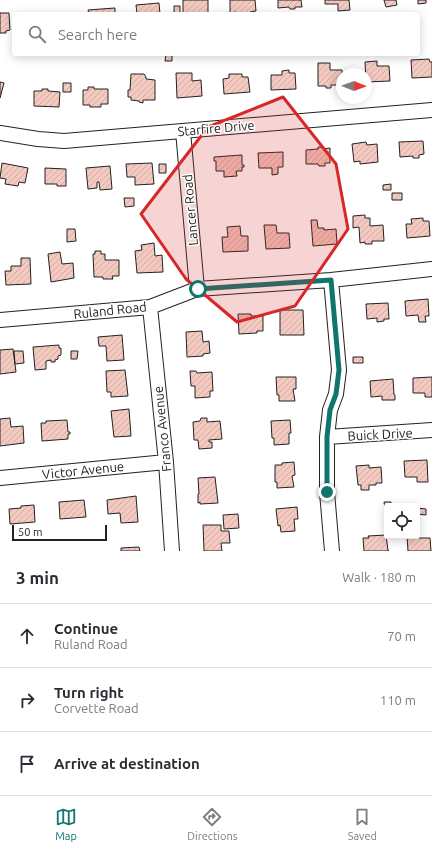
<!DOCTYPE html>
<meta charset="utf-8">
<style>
body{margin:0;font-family:Ubuntu,sans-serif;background:#f7f7f7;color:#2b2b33}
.controls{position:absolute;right:12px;bottom:12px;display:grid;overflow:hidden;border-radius:4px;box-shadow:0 2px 10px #0003}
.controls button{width:36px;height:36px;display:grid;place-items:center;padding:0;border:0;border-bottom:1px solid #e1e1e2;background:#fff;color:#2b2b33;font:20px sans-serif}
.compass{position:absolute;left:336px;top:68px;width:36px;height:36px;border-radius:50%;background:#fff;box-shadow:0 2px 10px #0003;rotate:91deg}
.scale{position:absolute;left:12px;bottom:10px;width:95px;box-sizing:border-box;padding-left:4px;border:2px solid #222;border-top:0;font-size:11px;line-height:14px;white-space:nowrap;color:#222;-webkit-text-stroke:3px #fff;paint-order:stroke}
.stop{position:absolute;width:12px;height:12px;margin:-9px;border:3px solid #0f766e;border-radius:50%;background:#fff}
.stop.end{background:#0f766e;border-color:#fff;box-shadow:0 1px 4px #0008}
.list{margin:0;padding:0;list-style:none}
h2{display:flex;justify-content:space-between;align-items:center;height:52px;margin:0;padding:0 16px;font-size:17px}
h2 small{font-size:13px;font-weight:400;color:#7c7c81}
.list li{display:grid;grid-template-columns:26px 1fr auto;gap:12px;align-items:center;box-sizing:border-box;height:64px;padding:0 16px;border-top:1px solid #e1e1e2}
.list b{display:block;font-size:15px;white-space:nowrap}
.list p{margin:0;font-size:13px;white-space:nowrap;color:#7c7c81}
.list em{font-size:13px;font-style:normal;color:#7c7c81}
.icon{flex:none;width:22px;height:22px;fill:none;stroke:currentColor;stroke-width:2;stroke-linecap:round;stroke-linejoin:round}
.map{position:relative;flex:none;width:432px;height:551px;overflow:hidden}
.search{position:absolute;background:#fff;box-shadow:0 2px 10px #0003;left:12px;right:12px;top:12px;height:44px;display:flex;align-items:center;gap:10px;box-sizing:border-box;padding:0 14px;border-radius:4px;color:#7c7c81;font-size:15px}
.sheet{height:244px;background:#fff}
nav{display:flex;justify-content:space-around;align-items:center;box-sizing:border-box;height:56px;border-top:1px solid #e1e1e2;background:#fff;font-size:11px;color:#7c7c81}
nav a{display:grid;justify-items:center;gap:2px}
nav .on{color:#0f766e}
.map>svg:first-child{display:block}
</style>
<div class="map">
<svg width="432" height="551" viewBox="0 0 432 551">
<defs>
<pattern id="building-hatch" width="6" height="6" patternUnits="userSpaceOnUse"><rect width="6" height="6" fill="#f3c9c0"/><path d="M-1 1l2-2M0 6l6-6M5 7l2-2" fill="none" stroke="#d0aca5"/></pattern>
</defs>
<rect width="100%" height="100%" fill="#fff"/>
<path fill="url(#building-hatch)" stroke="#222" d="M 183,0 L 208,0 L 208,14 L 183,14 Z
M 230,0 L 255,0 L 256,11 L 250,12 L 250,14 L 236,14 L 236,12 L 230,13 Z
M 278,0 L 301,0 L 302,7 L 295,7 L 295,9 L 290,9 L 289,7 L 278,8 Z
M 325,0 L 349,0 L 350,10 L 338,11 L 338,4 L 325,4 Z
M 384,0 L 396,0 L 397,5 L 386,7 Z
M 418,0 L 426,0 L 426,3 L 418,4 Z
M 159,3 L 160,14 L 137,14 L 136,5 Z
M 174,6 L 180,6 L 180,14 L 174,14 Z
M 115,8 L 115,14 L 89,14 L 88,10 Z
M 0,13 L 9,13 L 10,30 L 6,31 L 6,33 L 0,33 Z
M 166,54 L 172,54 L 172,61 L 165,61 Z
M 429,59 L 430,62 L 432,62 L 432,77 L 412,78 L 411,60 Z
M 377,61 L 377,66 L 389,66 L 390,81 L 366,82 L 365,62 Z
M 318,63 L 330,63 L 330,70 L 342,70 L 342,85 L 331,85 L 331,88 L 326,88 L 326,86 L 318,86 Z
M 289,70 L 289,73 L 295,73 L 296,89 L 271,90 L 271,75 L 282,75 L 282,71 Z
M 176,73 L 192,73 L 192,81 L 201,80 L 202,96 L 177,98 Z
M 131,74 L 144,74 L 146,77 L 146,79 L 155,80 L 155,100 L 143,100 L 143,103 L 139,102 L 139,101 L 131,100 L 131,97 L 128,97 L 128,90 L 130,90 Z
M 229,74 L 242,74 L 242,77 L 248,77 L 250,92 L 224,94 L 223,79 L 229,78 Z
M 0,82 L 4,83 L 0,98 Z
M 63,83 L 71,83 L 71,92 L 63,92 Z
M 88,87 L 94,87 L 94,89 L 108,89 L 108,104 L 101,104 L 101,107 L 90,107 L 90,105 L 83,105 L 83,90 L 88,90 Z
M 42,89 L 48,89 L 48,91 L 60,92 L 59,107 L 34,106 L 34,91 L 42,91 Z
M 423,141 L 424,154 L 419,155 L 419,158 L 413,158 L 413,156 L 400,157 L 399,142 Z
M 366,142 L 367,145 L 377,144 L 378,162 L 360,164 L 360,161 L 354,162 L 352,144 Z
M 318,147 L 323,147 L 323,149 L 330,148 L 330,163 L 325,163 L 325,166 L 319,166 L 318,164 L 306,164 L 306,150 L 318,149 Z
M 283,152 L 283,167 L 278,167 L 278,174 L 272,175 L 272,168 L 259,168 L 258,153 Z
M 242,155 L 242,165 L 244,165 L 244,167 L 242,167 L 242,171 L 236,171 L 237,176 L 224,177 L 224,171 L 216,171 L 216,161 L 214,161 L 214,157 Z
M 2,163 L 28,168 L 25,183 L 19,182 L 18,186 L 5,184 L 6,179 L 0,178 Z
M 152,163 L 154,184 L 135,185 L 135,177 L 127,177 L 126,164 Z
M 159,164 L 166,164 L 166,173 L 159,173 Z
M 110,166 L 112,189 L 100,190 L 99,182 L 97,182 L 97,188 L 88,189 L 86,168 Z
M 45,168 L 66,169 L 66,186 L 57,186 L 57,184 L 45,184 Z
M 391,184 L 391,190 L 383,190 L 383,185 Z
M 392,193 L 402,193 L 402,200 L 392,200 Z
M 124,198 L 134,198 L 134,206 L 125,207 Z
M 365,215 L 365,218 L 370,218 L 370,226 L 383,225 L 384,241 L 372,241 L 372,244 L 365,244 L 365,242 L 360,243 L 359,227 L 353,228 L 353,216 Z
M 423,218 L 423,221 L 429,221 L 430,236 L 407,238 L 406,224 L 412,224 L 411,219 Z
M 311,220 L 317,220 L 318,228 L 324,228 L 324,230 L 336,229 L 337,244 L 313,246 Z
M 264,225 L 276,225 L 277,233 L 289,233 L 290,248 L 266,249 Z
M 240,226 L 241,236 L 248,236 L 248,251 L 223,252 L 222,237 L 228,237 L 227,227 Z
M 67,229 L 75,229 L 76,241 L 67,242 Z
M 154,243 L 155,256 L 162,255 L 163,272 L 137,273 L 135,251 L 142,250 L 141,245 Z
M 95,251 L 101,251 L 101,254 L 105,254 L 105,260 L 119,260 L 119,276 L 112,276 L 113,279 L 103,279 L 103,277 L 94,277 L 93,254 L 95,254 Z
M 60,252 L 62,264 L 73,263 L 74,278 L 51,282 L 48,254 Z
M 21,258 L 30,258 L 31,284 L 6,285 L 5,271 L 11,271 L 11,266 L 21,266 Z
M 428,299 L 429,316 L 425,316 L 426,322 L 419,322 L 418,315 L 406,316 L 405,301 Z
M 388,303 L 389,319 L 384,319 L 384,321 L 377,322 L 377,318 L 367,319 L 366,304 Z
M 280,310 L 303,310 L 304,335 L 280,335 Z
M 238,314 L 251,314 L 251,316 L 263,316 L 263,331 L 257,331 L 257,333 L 239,334 Z
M 202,331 L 203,342 L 209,341 L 210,353 L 203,354 L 203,356 L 187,357 L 186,332 Z
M 122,335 L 124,360 L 107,361 L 106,346 L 99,346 L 98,337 Z
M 59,345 L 59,348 L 61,348 L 61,355 L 58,356 L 58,359 L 55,360 L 55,362 L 51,362 L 51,360 L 46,361 L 46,369 L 35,370 L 33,347 Z
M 13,349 L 16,372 L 0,374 L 0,350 Z
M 14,351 L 23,351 L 24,363 L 15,364 Z
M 71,351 L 78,351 L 77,359 L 71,359 Z
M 353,357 L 363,357 L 363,363 L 353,363 Z
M 125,370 L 128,396 L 111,397 L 111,392 L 107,392 L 106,371 Z
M 190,371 L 196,371 L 197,373 L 212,372 L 213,391 L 210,391 L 210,397 L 195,398 L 195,386 L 191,386 Z
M 276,377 L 296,377 L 296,389 L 293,389 L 295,401 L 279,401 L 279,395 L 277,395 Z
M 432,377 L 432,397 L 425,397 L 425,393 L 413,393 L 413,378 Z
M 393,379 L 394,395 L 395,395 L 395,400 L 382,400 L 382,396 L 371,397 L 370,381 Z
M 129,409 L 131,436 L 114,437 L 111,411 Z
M 10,418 L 11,427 L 23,426 L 24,443 L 0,446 L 0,419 Z
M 201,418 L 207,418 L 207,422 L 220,421 L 222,439 L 209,440 L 209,442 L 212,442 L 212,448 L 199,449 L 198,440 L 194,440 L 193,422 L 200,421 Z
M 67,420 L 68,432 L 70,432 L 70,434 L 68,434 L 68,439 L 42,441 L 41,423 L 46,423 L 46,421 Z
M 290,420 L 291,433 L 289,433 L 289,444 L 274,445 L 274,438 L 272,438 L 271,421 Z
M 427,460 L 428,482 L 417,482 L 417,477 L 405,477 L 404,461 Z
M 294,462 L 295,475 L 292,476 L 294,487 L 277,488 L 277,482 L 275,482 L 275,465 L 282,465 L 282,463 Z
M 369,465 L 369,468 L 381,467 L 382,483 L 376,483 L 376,485 L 369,485 L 369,490 L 361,490 L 361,485 L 358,485 L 356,466 Z
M 215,477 L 218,503 L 200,504 L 200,502 L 198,503 L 198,494 L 199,494 L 198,478 Z
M 136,496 L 138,522 L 121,523 L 120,513 L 108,514 L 107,500 Z
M 84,500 L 86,517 L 60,519 L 59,502 Z
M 384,502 L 391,502 L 391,506 L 387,506 L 387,509 L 385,509 Z
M 34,505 L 35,522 L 10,524 L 9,509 L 21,508 L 21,506 Z
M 297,507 L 298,519 L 294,519 L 295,531 L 281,532 L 280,525 L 278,526 L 276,509 Z
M 417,508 L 426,509 L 426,515 L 417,514 Z
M 238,514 L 239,528 L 224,529 L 223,515 Z
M 203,525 L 221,525 L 221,531 L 229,531 L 230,543 L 221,543 L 222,551 L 204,551 Z
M 386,535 L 388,550 L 389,551 L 364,551 L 363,538 L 369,538 L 368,536 Z
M 407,536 L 418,536 L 418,538 L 430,538 L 431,551 L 408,551 Z
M 139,547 L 140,551 L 121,551 L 121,548 Z"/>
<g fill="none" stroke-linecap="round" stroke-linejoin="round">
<g stroke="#222" stroke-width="16">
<path id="minor" d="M 183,131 L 197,289
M 0,133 L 38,139 L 64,141 L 432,110
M 331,280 L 339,370 L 336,394 L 330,410 L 327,437 L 327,492 L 332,551
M 150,307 L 166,462 L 172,551
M 0,320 L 150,307 L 197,289 L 331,280 L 432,269
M 327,437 L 432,430
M 0,478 L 166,462"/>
</g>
<use href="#minor" stroke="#fff" stroke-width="14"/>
</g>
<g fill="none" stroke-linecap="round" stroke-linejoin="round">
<path stroke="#0f766e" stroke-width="5" d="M 198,289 L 331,280 L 339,370 L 336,394 L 330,410 L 327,437 L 327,492"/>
</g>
<path fill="#d62828" fill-opacity="0.2" stroke="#d62828" stroke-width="3" stroke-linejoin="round" d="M 283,97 L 336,164 L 348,229 L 295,306 L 237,322 L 186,279 L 141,214 L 208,127 Z"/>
<g text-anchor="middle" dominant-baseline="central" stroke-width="3" stroke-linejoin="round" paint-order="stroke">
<g font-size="13" fill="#222" stroke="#fff">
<text transform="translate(216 128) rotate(-5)">Starfire Drive</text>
<text transform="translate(190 210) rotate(-95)">Lancer Road</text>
<text transform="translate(110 310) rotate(-6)">Ruland Road</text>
<text transform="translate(162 429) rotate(-96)">Franco Avenue</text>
<text transform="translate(380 434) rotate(-3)">Buick Drive</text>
<text transform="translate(83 470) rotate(-6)">Victor Avenue</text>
</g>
</g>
</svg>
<div class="controls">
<button><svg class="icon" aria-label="locate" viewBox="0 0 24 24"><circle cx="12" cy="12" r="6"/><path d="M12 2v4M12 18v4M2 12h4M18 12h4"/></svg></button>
</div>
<svg class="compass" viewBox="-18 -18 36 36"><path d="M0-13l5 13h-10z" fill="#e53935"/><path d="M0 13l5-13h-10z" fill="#7c7c81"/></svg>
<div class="scale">50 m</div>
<div class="stop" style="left:198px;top:289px"></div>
<div class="stop end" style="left:327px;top:492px"></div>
<div class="search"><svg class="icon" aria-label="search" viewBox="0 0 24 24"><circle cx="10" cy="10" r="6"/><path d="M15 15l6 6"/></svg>Search here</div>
</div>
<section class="sheet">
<h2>3 min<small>Walk · 180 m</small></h2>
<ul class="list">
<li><svg class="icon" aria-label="ahead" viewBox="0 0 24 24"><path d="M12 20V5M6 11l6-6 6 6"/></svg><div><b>Continue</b><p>Ruland Road</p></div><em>70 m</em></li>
<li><svg class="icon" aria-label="right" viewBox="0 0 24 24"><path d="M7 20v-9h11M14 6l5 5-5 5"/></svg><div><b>Turn right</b><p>Corvette Road</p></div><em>110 m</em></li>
<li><svg class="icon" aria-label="arrive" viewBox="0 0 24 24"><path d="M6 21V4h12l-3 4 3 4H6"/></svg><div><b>Arrive at destination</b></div></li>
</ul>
</section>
<nav>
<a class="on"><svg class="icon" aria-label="map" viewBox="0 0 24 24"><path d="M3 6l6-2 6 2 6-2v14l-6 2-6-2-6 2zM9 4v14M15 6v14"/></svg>Map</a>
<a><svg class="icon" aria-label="directions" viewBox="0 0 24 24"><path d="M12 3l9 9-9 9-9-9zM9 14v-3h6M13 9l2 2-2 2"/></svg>Directions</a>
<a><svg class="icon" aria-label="saved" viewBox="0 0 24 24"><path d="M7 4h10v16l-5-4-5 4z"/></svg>Saved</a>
</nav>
